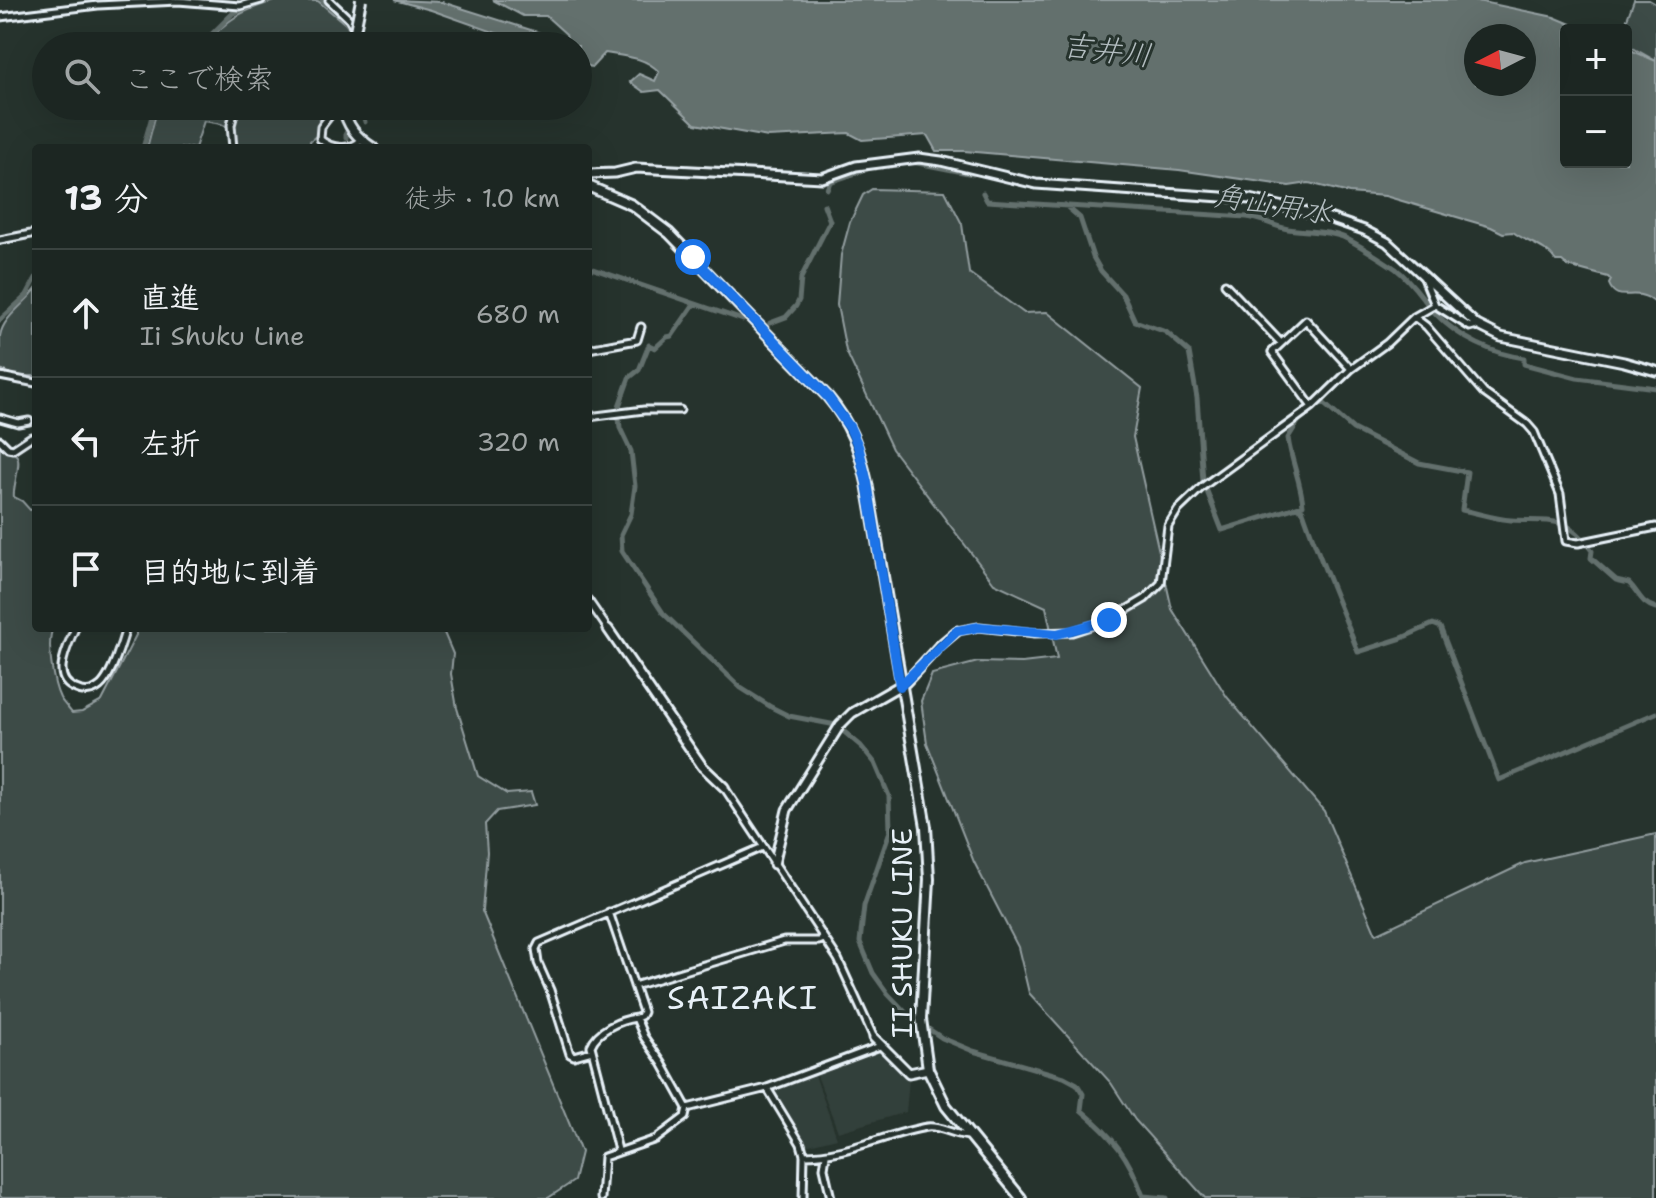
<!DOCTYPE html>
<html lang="ja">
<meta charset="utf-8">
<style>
body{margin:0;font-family:"Shantell Sans","Klee One",sans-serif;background:#252e2a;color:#f1f3f6}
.controls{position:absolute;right:24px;top:24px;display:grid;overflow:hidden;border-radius:8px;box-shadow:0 8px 32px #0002}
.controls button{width:72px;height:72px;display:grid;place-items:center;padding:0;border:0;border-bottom:2px solid #3a4340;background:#1c2622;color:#f1f3f6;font:40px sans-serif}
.compass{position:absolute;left:1464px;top:24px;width:72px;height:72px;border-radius:50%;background:#1c2622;box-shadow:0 8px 32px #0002;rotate:264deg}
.stop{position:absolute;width:24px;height:24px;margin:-18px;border:6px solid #1a73e8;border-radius:50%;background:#fff}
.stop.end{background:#1a73e8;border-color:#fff;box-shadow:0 2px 8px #0008}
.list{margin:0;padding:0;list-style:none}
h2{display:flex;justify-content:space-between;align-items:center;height:104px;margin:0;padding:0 32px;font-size:34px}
h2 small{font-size:26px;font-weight:400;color:#a0a5a5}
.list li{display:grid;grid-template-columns:52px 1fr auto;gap:24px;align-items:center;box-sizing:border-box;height:128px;padding:0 32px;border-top:2px solid #3a4340}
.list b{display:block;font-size:30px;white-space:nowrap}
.list p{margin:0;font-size:26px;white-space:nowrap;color:#a0a5a5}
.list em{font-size:26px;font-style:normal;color:#a0a5a5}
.icon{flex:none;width:44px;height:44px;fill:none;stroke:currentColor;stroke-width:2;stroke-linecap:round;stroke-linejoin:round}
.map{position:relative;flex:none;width:1656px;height:1198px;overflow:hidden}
.search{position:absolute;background:#1c2622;box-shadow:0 8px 32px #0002;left:32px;top:32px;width:560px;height:88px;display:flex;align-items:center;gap:20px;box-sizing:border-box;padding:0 28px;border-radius:44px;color:#a0a5a5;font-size:30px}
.panel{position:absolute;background:#1c2622;box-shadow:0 8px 32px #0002;left:32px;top:144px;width:560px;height:488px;border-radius:8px}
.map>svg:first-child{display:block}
</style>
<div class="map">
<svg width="1656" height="1198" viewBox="0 0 1656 1198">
<rect width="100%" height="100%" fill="#26332d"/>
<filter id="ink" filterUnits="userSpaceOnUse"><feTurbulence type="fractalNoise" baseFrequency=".0125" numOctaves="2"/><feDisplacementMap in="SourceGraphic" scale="16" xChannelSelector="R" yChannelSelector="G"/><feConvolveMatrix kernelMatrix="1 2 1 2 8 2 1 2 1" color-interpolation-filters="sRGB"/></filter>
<g filter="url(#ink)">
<path fill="#333f3a" d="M 880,1050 L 909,1080 L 906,1112 L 838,1132 L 815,1070 Z
M 815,1075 L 837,1138 L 805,1146 L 771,1089 Z"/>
<path fill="#3e4b47" stroke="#939ea0" stroke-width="2" d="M 278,0 L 318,1 L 349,27 L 359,46 L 204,46 C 228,18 242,10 278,0 Z
M 1634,0 L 1649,0 L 1656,4 L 1656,61 L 1626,44 L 1626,30 L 1623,30 Z
M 158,106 L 331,106 L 319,121 L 316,136 L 310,141 L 311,148 L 238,146 L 233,130 L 221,124 L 204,121 L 195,148 L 147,148 Z
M 872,189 L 945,191 L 962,224 L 969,273 L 1024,313 L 1047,312 L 1142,388 L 1133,437 L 1172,609 L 1227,697 L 1324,811 L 1376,934 L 1525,863 L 1656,834 L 1656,1198 L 1205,1198 L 1135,1120 L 1111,1083 L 1029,993 L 1018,947 L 974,862 L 927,743 L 921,701 L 932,674 L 978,662 L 1022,663 L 1057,659 L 1046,607 L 994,583 L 892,449 L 846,351 L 837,305 L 841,255 L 850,222 L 863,195 Z
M 36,289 L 36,376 L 16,376 L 0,369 C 0,359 0,346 0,336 C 3,317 25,304 36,289 Z
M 0,443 C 4,446 14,452 17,456 C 22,463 12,488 14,497 L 22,501 L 30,510 L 36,509 L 36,628 L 53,628 C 46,642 53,684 60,698 C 63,703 68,708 72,713 L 82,712 L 102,701 L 136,635 L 136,628 L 442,628 L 453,654 L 451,674 L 457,708 L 478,776 L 507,794 L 531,792 L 535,805 L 497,811 L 485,824 L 487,852 L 482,911 L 581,1152 L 574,1181 L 548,1198 L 2,1198 L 0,1196 Z"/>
<path fill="#636f6d" stroke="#98a3a5" stroke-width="2" fill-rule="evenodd" d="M 394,0 L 442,2 L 547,35 L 557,46 L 533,46 L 431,10 Z
M 493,0 L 1473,0 L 1554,17 L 1585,30 L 1566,30 L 1566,162 L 1626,162 L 1626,48 L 1656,61 L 1656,303 C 1652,301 1649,297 1644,296 C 1630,291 1616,302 1609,284 L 1611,280 L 1608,277 L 1568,266 L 1562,261 L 1556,261 C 1545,245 1529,244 1513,232 L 1503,233 L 1491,227 L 1385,196 L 1349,193 L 1309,183 L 1289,186 L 1179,170 L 964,151 L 936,151 L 927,135 L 862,140 L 849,133 L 768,137 L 695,124 L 660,90 L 644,92 L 630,82 L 639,74 L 655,81 L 659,72 C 646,57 624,56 605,53 L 592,67 L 578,63 L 578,46 L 569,46 L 566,34 L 546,16 L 523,16 ZM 1524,36 L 1524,84 L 1476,84 L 1476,36 Z"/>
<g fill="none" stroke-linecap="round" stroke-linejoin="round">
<path stroke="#636f6d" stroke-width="5" d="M 322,0 L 342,16 L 361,46
M 200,46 L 233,13 L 268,0
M 361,106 L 365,122
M 346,138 L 346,133
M 143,148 L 155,106
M 912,162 L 973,174
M 827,189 L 830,182 L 874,167
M 983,193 L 987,201 L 1247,217 C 1262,219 1274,226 1288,229 C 1306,232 1326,230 1343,237 C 1356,243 1383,260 1396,269 C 1413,282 1423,300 1437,315 C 1459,338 1493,354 1524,358 L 1524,364 L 1577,378 L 1656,388
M 1065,205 L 1080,218 L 1093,257 L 1101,271 L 1123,295 L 1135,321 L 1166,332 L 1189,352 L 1197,398 L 1203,481 L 1222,530 L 1303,505 C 1301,482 1291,461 1288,438 L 1301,417
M 588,267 L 743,320
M 694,304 L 672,336 L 667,337 L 655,348 L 649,345 L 639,370 L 629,378 L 618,409 L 620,428 L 631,451 L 635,486 L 631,514 L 621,535 L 622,551 L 663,613 L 741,688 L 771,707 L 789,716 L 836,725 L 861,746 L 875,763 L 889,796 L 890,831 L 864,906 L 860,942 L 873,973 L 888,994 L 908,1015 L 942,1038 L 973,1051 L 1064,1077 L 1077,1084 L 1083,1094 L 1081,1110 C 1113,1137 1129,1156 1143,1196 L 1167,1198
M 0,320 L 27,295 L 36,278
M 770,323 L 786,317 L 796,306 L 799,300 L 801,278 L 830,221 L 824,205
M 1313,409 L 1322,402 L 1353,429 L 1419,463 L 1467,472 L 1462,510 C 1478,513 1495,519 1511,520 C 1549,522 1568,514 1592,551 L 1591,558 L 1616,580 L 1629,583 C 1640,594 1640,603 1656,608
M 1298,508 L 1303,511 C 1319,558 1340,605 1358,652 L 1402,638 L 1433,624 L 1440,627 L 1499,780 L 1656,713"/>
<g stroke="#e8f1f8" stroke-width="11">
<path id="street" d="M 329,0 L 349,19 L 365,46
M 0,17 L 98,5 L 178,1 L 240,6 L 261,0
M 337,106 L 321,127 L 320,139 C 331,149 351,151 361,140
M 233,148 L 231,125 L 236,106
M 0,240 L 36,233
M 1424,278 L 1435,305 L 1470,327 L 1477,325
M 1225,284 L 1281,343
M 1414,317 L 1426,326 L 1484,393 L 1527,424 L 1534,432 L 1560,494 L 1566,541 L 1578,543 L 1656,527
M 588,349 L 637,340 L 641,327
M 0,376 L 36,383
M 1312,407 L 1272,352 L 1306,320 L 1351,369
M 588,417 L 644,410 L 680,410
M 0,418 L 18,423 L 29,421
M 0,440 L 8,448 L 13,449 L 31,437
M 588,600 L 608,629
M 75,628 C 68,646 49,679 76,689 C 84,693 93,692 100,686 C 111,677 122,642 126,628
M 957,631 L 979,627 L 1035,633 L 1072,632 L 1109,620 L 1145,599 L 1161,583 L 1168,526 L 1178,510 L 1202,487 L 1312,407 L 1351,369 L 1387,343 L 1414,317 L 1435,305
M 724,787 L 838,959 L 874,1038
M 609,912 L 643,1012 L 641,1016 L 636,1018 L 644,1037 L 662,1063 L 687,1108
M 634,986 L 784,941 L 819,941 L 824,939
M 592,1051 L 574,1056 L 570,1054 L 550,990 L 538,963 L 536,949 L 539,943 L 763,847
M 767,1088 L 801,1144 L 804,1155 L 803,1198
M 687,1108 L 767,1088 L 880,1046
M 618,1150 L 591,1046 C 597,1030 620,1020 636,1018
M 804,1155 C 848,1155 885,1134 927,1127 C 940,1125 955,1136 970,1136
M 826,1155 L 824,1168 L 831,1198
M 601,1198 L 604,1157 L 656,1139 L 685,1117 L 687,1108"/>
</g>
<g stroke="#e8f1f8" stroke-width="13">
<path id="secondary" d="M 588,174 L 615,173 L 636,168 L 822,178 L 856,166 L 919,158 L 941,161 L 1036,184 L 1250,199 L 1323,216 L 1364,230 L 1387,242 L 1477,325 L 1501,337 L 1624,362 L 1656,371
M 608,629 L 702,766 L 724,787
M 774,864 L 787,810 L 840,725 L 852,713 L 906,682 L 939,646 L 957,631
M 874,1038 L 909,1073 L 928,1069"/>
</g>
<g stroke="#e8f1f8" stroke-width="14">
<path id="primary" d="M 343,106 C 347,126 356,137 373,148
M 588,186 L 632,205 L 669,233 L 828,397 C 850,423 860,450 867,483 L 926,827 L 929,879 L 921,1019 L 928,1069 L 946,1106 L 1021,1198"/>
</g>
<use href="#street" stroke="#26332d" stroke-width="5"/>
<use href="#secondary" stroke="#26332d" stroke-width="7"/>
<use href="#primary" stroke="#26332d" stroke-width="8"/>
<g stroke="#e8f1f8" stroke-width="14" stroke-linecap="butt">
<path id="primary-bridge" d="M 352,46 L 361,0"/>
</g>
<use href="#primary-bridge" stroke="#26332d" stroke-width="8"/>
</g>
</g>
<g fill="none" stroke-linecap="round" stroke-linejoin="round" filter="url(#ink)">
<path stroke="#1a73e8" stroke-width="10" d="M 693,257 L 828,397 L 850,428 L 858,446 L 867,483 L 900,686 L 957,631 L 979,627 L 1057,634 L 1109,620"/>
</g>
<g text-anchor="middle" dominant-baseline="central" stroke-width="6" stroke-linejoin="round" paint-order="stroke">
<g font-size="28" fill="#e8f1f8" stroke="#26332d">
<text transform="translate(902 933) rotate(-90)">II SHUKU LINE</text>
</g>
<g font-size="30" font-style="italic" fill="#b3bdc0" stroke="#26332d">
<text transform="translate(1107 50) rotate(7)">吉井川</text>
<text transform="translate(1273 204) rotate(9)">角山用水</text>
</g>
<g font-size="32" letter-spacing="2" fill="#e8f1f8" stroke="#26332d">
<text x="743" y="997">SAIZAKI</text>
</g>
</g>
</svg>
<div class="controls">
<button>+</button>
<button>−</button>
</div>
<svg class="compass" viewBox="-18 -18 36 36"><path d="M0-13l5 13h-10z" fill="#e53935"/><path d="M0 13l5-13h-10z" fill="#a0a5a5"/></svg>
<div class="stop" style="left:693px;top:257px"></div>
<div class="stop end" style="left:1109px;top:620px"></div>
<div class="search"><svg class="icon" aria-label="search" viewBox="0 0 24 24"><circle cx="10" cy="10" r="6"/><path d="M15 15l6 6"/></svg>ここで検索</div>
<section class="panel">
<h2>13 分<small>徒歩 · 1.0 km</small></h2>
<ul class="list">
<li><svg class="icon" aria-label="ahead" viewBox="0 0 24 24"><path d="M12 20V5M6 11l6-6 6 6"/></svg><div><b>直進</b><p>Ii Shuku Line</p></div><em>680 m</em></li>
<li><svg class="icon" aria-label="left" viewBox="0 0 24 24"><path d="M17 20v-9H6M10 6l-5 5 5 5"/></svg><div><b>左折</b></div><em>320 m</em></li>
<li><svg class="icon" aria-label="arrive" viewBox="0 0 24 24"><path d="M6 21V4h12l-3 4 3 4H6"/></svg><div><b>目的地に到着</b></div></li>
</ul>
</section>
</div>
